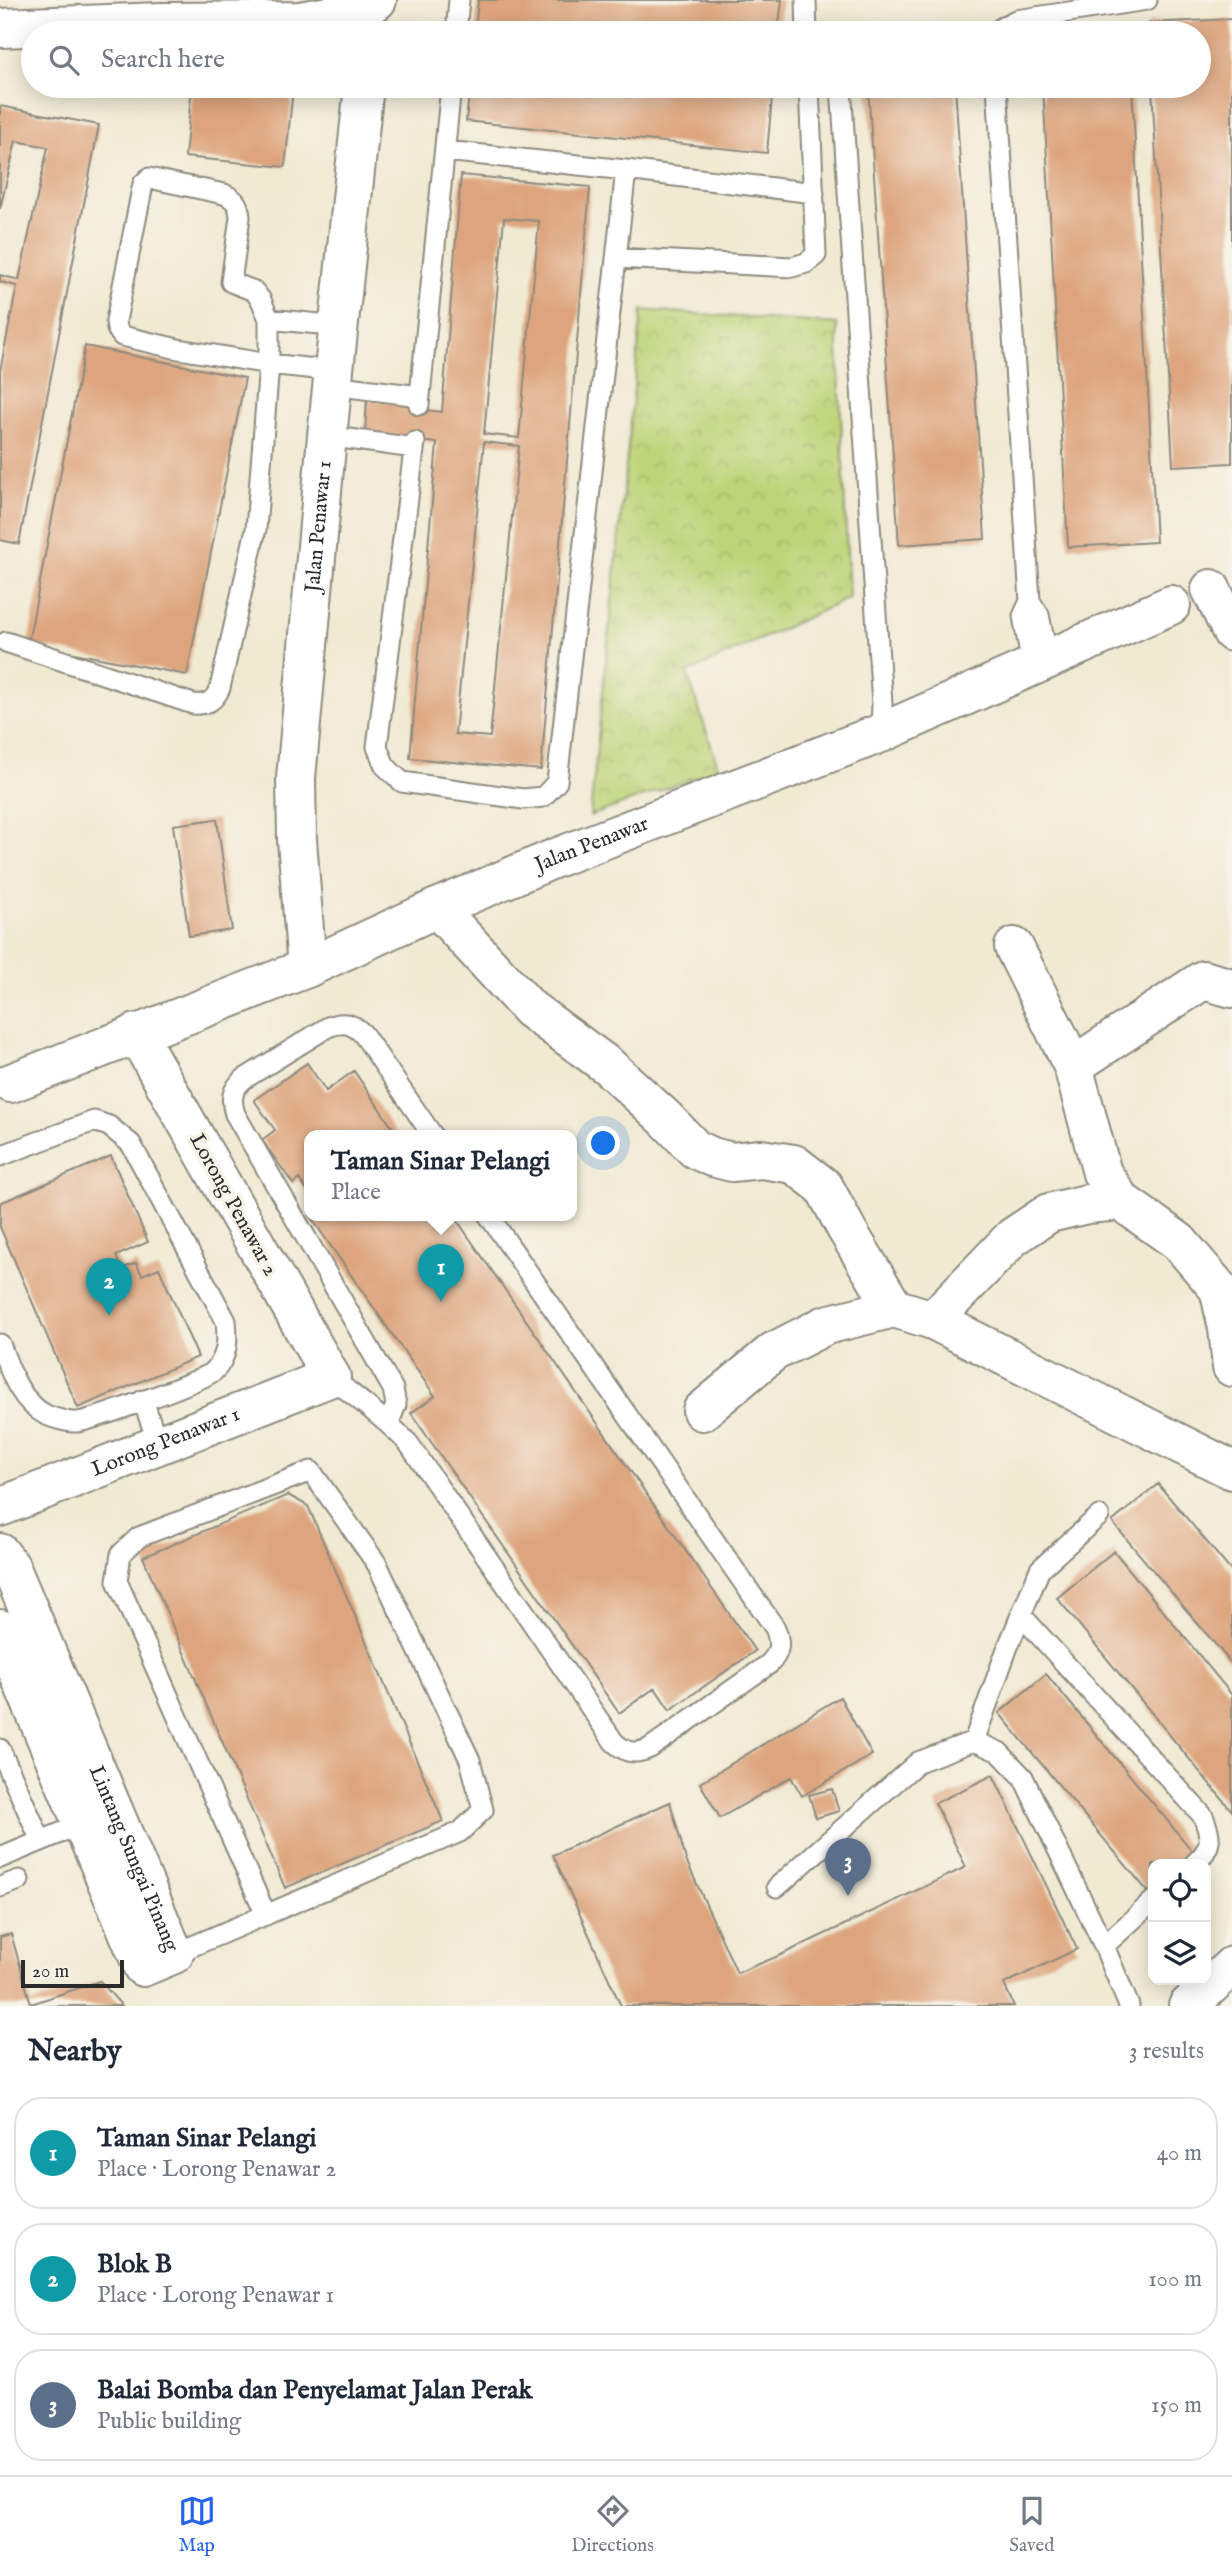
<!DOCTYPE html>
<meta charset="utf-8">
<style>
body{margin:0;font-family:"IM FELL English",serif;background:#f2f2f3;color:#1f2937}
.controls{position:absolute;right:21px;bottom:21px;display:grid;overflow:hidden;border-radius:14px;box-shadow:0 4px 18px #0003}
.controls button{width:63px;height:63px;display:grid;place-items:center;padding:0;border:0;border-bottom:2px solid #e0e1e3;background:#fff;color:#1f2937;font:35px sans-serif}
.scale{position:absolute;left:21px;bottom:18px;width:103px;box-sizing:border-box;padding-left:7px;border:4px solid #2b2b2b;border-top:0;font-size:19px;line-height:24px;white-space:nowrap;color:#2b2b2b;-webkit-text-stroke:5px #f7f3e8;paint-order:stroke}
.you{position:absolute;left:604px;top:1144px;width:24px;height:24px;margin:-18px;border:5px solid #fff;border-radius:50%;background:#1a73e8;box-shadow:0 0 0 10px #1a73e833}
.badge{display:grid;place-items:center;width:46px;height:46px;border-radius:50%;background:#2563eb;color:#fff;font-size:23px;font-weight:700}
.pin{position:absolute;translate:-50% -58px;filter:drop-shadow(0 2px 4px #0008)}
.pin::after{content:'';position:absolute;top:37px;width:24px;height:21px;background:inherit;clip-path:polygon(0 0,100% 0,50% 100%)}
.popup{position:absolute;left:304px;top:1130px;width:273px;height:91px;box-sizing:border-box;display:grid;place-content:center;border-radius:14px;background:#fff;filter:drop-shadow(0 2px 5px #0005);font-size:23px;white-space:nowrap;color:#747a83}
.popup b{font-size:26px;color:#1f2937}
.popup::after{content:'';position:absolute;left:50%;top:100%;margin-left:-14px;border:14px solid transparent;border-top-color:#fff}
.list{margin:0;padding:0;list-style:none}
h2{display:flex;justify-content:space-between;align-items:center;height:91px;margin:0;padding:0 28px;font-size:30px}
h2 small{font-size:23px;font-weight:400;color:#747a83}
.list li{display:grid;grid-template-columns:46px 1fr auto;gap:21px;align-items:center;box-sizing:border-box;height:112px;margin:0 14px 14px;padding:0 14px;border:2px solid #e0e1e3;border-radius:28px}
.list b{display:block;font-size:26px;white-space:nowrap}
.list p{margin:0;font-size:23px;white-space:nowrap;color:#747a83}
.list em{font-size:23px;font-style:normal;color:#747a83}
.icon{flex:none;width:38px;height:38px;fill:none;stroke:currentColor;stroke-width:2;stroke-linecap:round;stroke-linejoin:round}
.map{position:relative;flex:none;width:1232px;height:2006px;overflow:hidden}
.search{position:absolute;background:#fff;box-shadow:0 4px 18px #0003;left:21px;right:21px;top:21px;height:77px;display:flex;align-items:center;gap:18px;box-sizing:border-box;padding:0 24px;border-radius:38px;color:#747a83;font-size:26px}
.sheet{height:469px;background:#fff}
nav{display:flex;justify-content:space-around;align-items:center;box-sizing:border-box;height:98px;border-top:2px solid #e0e1e3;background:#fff;font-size:19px;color:#747a83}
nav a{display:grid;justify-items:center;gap:4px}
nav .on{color:#2563eb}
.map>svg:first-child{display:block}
</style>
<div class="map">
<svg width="1232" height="2006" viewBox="0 0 1232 2006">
<defs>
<pattern id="park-crowns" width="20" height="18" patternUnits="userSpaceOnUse" patternTransform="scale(1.75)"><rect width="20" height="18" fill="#bed478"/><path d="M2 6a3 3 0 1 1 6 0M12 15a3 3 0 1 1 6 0" fill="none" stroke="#a3b668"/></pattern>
</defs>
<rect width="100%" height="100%" fill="#f7f3e8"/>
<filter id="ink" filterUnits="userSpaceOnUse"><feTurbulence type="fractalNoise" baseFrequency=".0143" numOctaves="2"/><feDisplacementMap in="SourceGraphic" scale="14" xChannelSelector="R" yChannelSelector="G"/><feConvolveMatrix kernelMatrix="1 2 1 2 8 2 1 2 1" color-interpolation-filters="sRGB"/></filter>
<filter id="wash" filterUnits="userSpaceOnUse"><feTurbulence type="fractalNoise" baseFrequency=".00686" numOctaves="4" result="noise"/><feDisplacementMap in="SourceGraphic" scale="28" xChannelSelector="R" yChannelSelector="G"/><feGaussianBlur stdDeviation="1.57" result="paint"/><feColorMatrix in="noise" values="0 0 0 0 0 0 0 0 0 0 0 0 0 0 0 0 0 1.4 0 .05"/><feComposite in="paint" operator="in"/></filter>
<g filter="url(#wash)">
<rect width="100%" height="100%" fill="#f0ead3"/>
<path fill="url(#park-crowns)" stroke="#748052" stroke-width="2" d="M 642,310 L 837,324 L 849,598 L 687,673 L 719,769 L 590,816 Z"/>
<g id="blocks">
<path fill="#dda47d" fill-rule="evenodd" d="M 478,0 L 782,0 L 778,33 L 475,33 Z
M 1232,19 L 1232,463 L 1173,466 L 1152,86 L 1199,86 L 1199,33 L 1149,33 L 1149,23 Z
M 192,86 L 267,86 L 293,88 L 285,167 L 185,157 Z
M 470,86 L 773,86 L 767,153 L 466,121 Z
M 868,86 L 955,86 L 985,539 L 899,545 Z
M 1043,86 L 1132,86 L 1156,542 L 1068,547 Z
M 0,106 L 99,125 L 19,544 L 0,540 L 0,371 L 17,286 L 0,282 L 0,275 L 19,280 L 48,147 L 16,141 L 0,209 Z
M 461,175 L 590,187 L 541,770 L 410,758 L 437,443 L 365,434 L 367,399 L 426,406 L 425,410 L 442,412 ZM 504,218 L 539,221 L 519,438 L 484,434 ZM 484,442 L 519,446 L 490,737 L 455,734 Z
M 85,346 L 245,378 L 187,675 L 28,644 Z
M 217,819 L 232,930 L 189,936 L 173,825 Z
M 307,1063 L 326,1091 L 354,1071 L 398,1136 L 310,1136 L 310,1195 L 299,1179 L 293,1184 L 262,1140 L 275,1130 L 254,1100 Z
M 111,1156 L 148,1242 L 116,1256 L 121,1269 L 136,1263 L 142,1275 L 159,1268 L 198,1357 L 78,1408 L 0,1227 L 0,1203 Z
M 310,1216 L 454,1216 L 755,1651 L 670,1710 L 655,1688 L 619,1713 L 411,1413 L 435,1396 Z
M 1158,1484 L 1232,1572 L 1232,1664 L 1112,1522 Z
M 288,1495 L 308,1506 L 443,1821 L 285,1888 L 143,1557 Z
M 1114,1551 L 1232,1695 L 1232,1811 L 1057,1598 Z
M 1046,1674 L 1195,1854 L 1183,1864 L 1153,1864 L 1153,1889 L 1149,1893 L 999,1713 Z
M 840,1697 L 872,1755 L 802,1796 L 791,1777 L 720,1818 L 700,1783 Z
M 993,1775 L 1077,1949 L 1004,1984 L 1014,2006 L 621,2006 L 553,1855 L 670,1802 L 686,1860 L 737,1973 L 783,1954 L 966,1867 L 935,1803 Z
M 832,1789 L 839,1811 L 816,1818 L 809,1795 Z
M 11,1934 L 31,2004 L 100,1981 L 122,2006 L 0,2006 L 0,1937 Z"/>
</g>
</g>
<g filter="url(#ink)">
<use href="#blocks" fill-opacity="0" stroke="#8e8a7f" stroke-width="2"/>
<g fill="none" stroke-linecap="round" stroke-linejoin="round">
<g stroke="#8e8a7f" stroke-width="23">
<path id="service" d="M 806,0 L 807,33
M 456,33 L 459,0
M 998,33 L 1001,28 L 1016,20 L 1147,0
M 841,86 L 882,704 L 881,733
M 997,86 L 1030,601 L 1023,616 L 1032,665
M 445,151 L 626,170 L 814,193
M 616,258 L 792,267 L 806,263 L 816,255 L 809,86
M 269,319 L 339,326
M 332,385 L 420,396
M 419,405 L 451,86
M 327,436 L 414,448
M 415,442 L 377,747 L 385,766 L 402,782 L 523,799 L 543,797 L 557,782 L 626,170
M 1030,601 L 1039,615 L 1048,659
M 6,642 L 193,704 C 208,705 214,701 220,688 L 256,529 L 269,364 L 269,319 L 261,300 L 254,291 L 231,282 L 240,217 C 239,204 235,199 224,194 L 149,178 L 143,184 L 116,321 L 117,329 L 122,336 L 178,349 L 269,364 L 334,371
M 0,1156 L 94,1121 L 109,1126 L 131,1144 L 226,1321 C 228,1339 228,1357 214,1371 C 207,1379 91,1421 77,1422 C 70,1423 53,1418 46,1415 C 19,1401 10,1370 0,1344
M 331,1377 C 357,1399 386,1419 409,1444 L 614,1742 C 626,1753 635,1755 650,1748 L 769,1664 C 780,1653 781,1643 775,1628 L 489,1216
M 143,1400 L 158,1444
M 389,1422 L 396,1405 L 393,1389 L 235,1114 C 230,1099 232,1089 244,1079 L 328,1027 C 343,1021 352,1023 363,1034 L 433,1136
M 1021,1615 L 1203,1816 C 1212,1839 1213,1847 1194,1864
M 974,1741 L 1007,1649 L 1040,1569 L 1099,1516
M 0,1749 L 41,1841
M 0,1858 L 87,1822
M 0,1887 L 19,1880
M 777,1887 L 918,1762 L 974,1741 L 999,1752 L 1023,1777 L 1104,1946 L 1129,2006
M 1104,1946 L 1153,1901
M 174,1954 L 460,1832 L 483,1810 L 470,1760 L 377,1564 L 311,1471 L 139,1537 L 121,1554 L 117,1581 L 266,1915"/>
</g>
<g stroke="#8e8a7f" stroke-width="42">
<g id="minor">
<path d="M 0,28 L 162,22 L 300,21 L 364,10 L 377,0"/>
<path d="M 1211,589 L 1232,632"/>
<path d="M 437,908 L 530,1009 L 608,1066 L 665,1118 L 695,1149 L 712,1157 L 732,1162 L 761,1159 L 794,1164 L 824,1187 L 847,1230 L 894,1308"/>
<path d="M 1014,947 L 1073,1066 L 1102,1173 L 1121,1201"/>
<path id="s1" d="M 307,968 L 297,840 L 296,778 L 327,436 L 364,86"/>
<path d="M 1073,1066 L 1203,980 L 1232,988"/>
<path id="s2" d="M 11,1083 L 307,968 L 437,908 L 553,859 L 881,733 L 1171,605"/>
<path d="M 933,1320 L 1013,1237 L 1049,1213 L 1087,1204 L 1121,1201 L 1179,1242 L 1219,1289 L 1228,1328 L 1232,1367"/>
<path d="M 702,1411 L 773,1352 L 826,1325 L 894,1308 L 933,1320 L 1232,1470"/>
<path id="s3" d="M 0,1507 L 331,1377 L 136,1033"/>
<path id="s4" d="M 0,1553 L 10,1566 L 174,1954 L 143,1967 L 0,1629"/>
</g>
</g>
<g stroke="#8e8a7f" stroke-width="42">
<path id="secondary" d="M 1188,2006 L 1232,1966"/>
</g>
<use href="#service" stroke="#fff" stroke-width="19"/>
<use href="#minor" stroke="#fff" stroke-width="38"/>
<use href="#secondary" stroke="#fff" stroke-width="38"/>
</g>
</g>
<g text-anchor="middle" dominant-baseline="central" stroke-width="7" stroke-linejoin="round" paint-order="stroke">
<g font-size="21" fill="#2b2b2b" stroke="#f7f3e8">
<text stroke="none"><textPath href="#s1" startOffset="443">Jalan Penawar 1</textPath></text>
<text stroke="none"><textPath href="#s2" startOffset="628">Jalan Penawar</textPath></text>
<text transform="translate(233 1205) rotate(61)">Lorong Penawar 2</text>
<text stroke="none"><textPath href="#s3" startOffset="178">Lorong Penawar 1</textPath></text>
<text stroke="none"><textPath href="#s4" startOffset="334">Lintang Sungai Pinang</textPath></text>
</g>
</g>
</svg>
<div class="controls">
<button><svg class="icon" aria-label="locate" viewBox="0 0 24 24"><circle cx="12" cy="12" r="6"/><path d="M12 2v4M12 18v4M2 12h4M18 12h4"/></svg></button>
<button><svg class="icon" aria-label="layers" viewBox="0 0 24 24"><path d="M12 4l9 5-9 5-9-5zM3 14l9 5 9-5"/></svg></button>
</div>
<div class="scale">20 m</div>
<div class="you"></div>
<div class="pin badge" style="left:441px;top:1302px;background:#0f9aa8">1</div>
<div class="popup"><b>Taman Sinar Pelangi</b>Place</div>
<div class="pin badge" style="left:109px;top:1316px;background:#0f9aa8">2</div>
<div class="pin badge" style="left:848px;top:1896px;background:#5c6f8a">3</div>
<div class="search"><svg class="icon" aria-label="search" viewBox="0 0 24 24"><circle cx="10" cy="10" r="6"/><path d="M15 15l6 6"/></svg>Search here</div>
</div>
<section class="sheet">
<h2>Nearby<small>3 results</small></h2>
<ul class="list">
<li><span class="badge" style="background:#0f9aa8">1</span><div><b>Taman Sinar Pelangi</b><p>Place · Lorong Penawar 2</p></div><em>40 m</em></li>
<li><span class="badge" style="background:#0f9aa8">2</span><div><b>Blok B</b><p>Place · Lorong Penawar 1</p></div><em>100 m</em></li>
<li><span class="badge" style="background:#5c6f8a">3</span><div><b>Balai Bomba dan Penyelamat Jalan Perak</b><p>Public building</p></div><em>150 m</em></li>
</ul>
</section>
<nav>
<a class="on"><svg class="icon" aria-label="map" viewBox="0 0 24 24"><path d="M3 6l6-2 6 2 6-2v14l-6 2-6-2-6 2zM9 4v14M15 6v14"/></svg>Map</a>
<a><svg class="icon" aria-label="directions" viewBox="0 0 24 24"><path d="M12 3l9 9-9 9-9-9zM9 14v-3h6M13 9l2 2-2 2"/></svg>Directions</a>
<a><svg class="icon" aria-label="saved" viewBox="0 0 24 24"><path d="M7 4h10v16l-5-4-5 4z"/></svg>Saved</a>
</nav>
